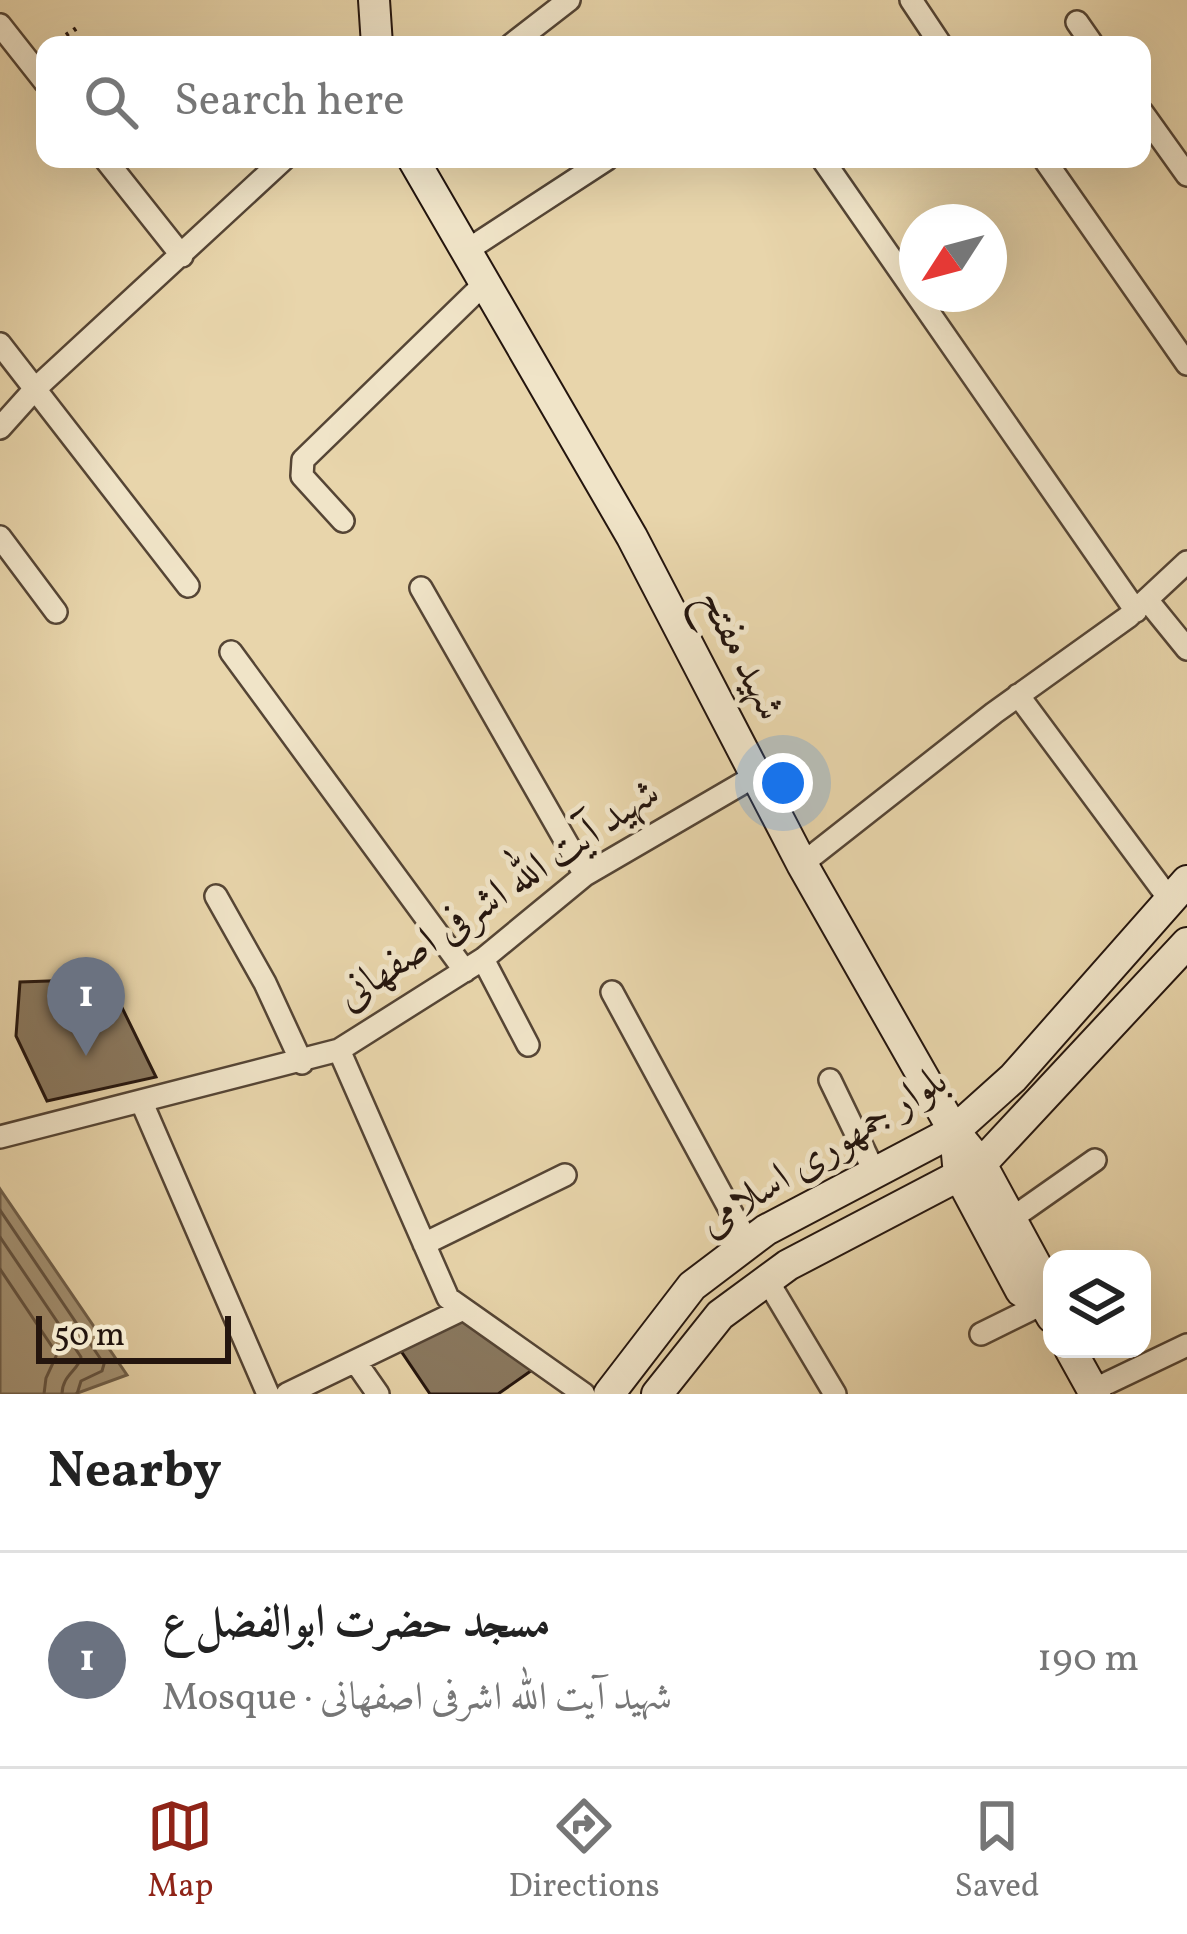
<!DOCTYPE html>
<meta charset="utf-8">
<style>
body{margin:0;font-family:Vollkorn,Amiri,serif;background:#f2f2f2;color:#222}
.controls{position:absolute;right:36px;bottom:36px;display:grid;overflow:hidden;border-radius:24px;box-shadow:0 12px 48px #0002}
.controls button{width:108px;height:108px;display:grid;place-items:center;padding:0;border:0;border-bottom:3px solid #e0e0e0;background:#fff;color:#222;font:60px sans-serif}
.compass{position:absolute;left:899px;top:204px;width:108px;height:108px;border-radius:50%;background:#fff;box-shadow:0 12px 48px #0002;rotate:234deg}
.scale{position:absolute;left:36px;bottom:30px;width:195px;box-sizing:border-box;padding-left:12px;border:6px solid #24150e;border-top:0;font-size:33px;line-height:42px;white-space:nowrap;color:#24150e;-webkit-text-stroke:9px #f0e4c8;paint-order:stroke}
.you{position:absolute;left:783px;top:783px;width:42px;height:42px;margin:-30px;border:9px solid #fff;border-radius:50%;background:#1a73e8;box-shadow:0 0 0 18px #1a73e833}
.badge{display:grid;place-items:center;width:78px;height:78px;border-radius:50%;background:#8f2418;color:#fff;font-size:39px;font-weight:700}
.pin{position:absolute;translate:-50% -99px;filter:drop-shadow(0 3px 6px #0008)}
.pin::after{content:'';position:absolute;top:63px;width:42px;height:36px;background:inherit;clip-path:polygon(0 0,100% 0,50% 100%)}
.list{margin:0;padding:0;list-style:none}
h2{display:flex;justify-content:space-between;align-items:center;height:156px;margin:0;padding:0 48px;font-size:51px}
h2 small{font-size:39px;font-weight:400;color:#767676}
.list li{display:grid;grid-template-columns:78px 1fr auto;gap:36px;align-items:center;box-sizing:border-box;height:216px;padding:0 48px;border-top:3px solid #e0e0e0}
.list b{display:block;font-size:45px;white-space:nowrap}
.list p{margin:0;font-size:39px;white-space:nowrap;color:#767676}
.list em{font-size:39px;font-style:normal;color:#767676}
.icon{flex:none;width:66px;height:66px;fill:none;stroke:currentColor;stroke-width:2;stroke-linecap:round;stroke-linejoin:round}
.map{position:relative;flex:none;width:1187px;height:1394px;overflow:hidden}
.search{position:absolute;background:#fff;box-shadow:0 12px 48px #0002;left:36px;right:36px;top:36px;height:132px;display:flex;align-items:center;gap:30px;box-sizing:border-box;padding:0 42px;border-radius:24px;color:#767676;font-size:45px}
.sheet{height:372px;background:#fff}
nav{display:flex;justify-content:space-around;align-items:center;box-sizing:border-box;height:168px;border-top:3px solid #e0e0e0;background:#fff;font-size:33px;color:#767676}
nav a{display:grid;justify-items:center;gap:6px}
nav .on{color:#8f2418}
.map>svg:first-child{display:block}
</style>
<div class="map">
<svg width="1187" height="1394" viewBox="0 0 1187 1394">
<rect width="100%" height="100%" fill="#e8d5ab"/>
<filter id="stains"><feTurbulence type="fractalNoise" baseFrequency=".00167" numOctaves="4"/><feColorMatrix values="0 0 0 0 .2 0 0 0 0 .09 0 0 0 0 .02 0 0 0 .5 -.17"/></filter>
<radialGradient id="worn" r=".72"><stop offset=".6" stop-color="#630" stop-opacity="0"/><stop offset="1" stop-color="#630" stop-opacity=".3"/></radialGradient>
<path fill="#a59476" stroke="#71614c" stroke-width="3" d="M 0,1189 L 127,1375 L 75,1394 L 0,1394 Z"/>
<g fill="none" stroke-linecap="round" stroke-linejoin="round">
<path stroke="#645442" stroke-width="3" d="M 0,1210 L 104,1364 L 102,1371 L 81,1381 L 77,1394
M 0,1237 L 81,1357 C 79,1370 62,1375 62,1394
M 0,1269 L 57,1354 L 46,1378 L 44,1394"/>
</g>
<path fill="#8a7960" stroke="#24150e" stroke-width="3" d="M 108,979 L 156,1077 L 47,1101 L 16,1036 L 20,982 Z
M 462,1318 L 535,1368 L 498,1394 L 430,1394 L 401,1351 Z"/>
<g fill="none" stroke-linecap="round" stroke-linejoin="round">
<g stroke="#554535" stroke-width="26">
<path id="street" d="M 911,0 L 941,45
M 1077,22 L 1093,45
M 0,25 L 45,82
M 511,45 L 569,0
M 1142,112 L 1187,175
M 105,159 L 182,256
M 1044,159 L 1187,364
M 823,160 L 1136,611
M 466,251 L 607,159
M 0,344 L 188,586
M 0,428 L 35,389 L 284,159
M 343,521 L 302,476 L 303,460 L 484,284
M 0,537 L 56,612
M 421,588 L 585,875
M 1148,601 L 1187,649
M 231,652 L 465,971
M 1018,695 L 1170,900
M 802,864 L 994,713 L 1128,617 L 1187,562
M 216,896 L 265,983 L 302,1063
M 483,959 L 528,1045
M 612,992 L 748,1243
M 339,1050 L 448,1298 L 584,1394
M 830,1080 L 875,1173
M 142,1103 L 268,1394
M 0,1137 L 339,1050 L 483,959 L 585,875 L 755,776
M 1011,1219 L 1095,1160
M 424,1244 L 565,1175
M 767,1280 L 835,1394
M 981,1334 L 1044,1303
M 355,1361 L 378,1394
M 1093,1390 L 1187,1345
M 287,1394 L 463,1309"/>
</g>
<g stroke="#24150e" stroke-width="34">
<path id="secondary" d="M 374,0 L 377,45
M 413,159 L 632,537 L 802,864 L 954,1131 L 981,1164 L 1045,1282 L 1044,1303 L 1052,1317
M 957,1154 L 959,1175 L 1021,1291 L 1044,1303
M 1070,1349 L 1095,1394
M 609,1394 L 692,1286 L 766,1230 L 954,1131 L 1013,1078 L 1187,881
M 657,1394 L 720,1315 L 788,1265 L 981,1164 L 1187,943"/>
</g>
<path stroke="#24150e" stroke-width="4.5" stroke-dasharray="3 6" stroke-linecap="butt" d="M 51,45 L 80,26"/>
<use href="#street" stroke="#f0e4c8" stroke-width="21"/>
<use href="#secondary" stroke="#f0e4c8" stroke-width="30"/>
</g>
<g text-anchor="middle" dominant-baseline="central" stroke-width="10" stroke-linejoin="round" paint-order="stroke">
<g font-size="42" fill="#24150e" stroke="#f0e4c8">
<text transform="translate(740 655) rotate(63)">شهید مفتح</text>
<text transform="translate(499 896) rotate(-34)">شهید آیت الله اشرفی اصفهانی</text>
<text transform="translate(824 1153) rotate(-32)">بلوار جمهوری اسلامی</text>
</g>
</g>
<rect width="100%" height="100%" filter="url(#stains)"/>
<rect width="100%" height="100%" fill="url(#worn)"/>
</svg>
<div class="controls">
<button><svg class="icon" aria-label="layers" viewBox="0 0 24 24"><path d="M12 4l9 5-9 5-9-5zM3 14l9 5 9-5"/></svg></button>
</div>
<svg class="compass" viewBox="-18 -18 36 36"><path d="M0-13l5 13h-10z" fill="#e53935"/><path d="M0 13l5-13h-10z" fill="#767676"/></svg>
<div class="scale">50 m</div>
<div class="you"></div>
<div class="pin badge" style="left:86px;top:1056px;background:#6b7280">1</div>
<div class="search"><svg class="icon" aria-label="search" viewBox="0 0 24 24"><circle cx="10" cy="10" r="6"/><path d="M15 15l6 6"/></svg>Search here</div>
</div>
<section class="sheet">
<h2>Nearby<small></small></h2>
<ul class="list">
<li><span class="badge" style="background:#6b7280">1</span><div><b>مسجد حضرت ابوالفضل ع</b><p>Mosque · شهید آیت الله اشرفی اصفهانی</p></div><em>190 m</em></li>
</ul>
</section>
<nav>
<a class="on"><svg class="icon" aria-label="map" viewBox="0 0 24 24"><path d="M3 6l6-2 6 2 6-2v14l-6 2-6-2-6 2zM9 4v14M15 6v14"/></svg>Map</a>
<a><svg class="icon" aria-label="directions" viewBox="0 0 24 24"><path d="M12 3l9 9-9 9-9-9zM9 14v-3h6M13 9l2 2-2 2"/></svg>Directions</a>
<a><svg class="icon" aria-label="saved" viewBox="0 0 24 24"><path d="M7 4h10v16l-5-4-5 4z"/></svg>Saved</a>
</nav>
